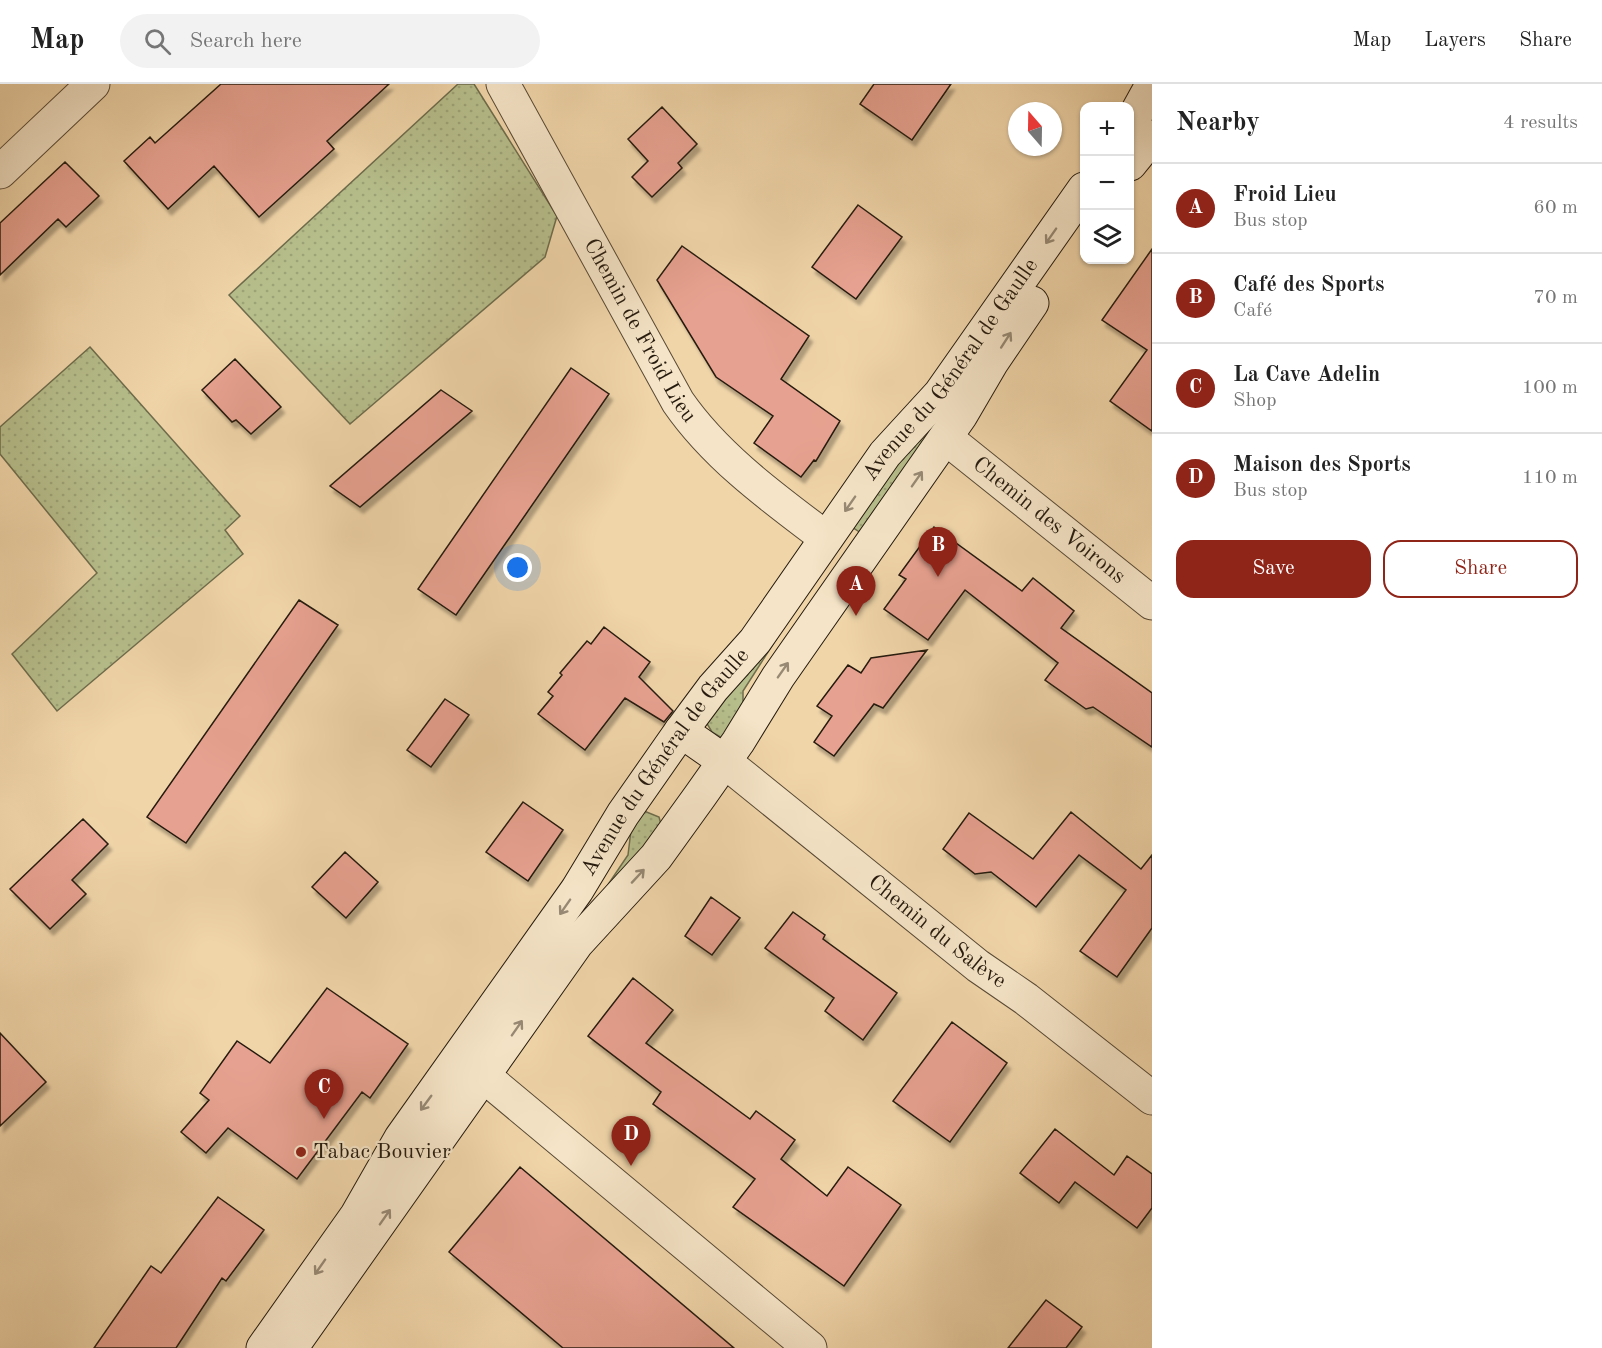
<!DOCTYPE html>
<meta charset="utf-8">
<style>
body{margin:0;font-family:"Old Standard TT",serif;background:#f2f2f2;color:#222}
.controls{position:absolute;right:18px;top:18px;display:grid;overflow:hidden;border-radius:12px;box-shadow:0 2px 4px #0004}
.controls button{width:54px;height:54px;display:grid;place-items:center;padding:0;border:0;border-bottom:2px solid #e0e0e0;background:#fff;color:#222;font:30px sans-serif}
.compass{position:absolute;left:1008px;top:18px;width:54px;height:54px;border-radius:50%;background:#fff;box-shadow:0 2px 4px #0004;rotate:340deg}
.you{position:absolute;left:518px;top:484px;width:21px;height:21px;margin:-15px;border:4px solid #fff;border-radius:50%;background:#1a73e8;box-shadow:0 0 0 9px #1a73e833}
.badge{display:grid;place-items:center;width:39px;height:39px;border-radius:50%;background:#8f2418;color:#fff;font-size:20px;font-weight:700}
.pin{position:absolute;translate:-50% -50px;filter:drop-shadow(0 2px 3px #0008)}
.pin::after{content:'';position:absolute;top:32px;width:21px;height:18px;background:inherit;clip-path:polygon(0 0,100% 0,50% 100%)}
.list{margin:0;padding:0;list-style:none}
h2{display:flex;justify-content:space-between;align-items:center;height:78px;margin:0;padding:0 24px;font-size:26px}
h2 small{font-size:20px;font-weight:400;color:#767676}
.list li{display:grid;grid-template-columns:39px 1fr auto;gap:18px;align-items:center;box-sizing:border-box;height:90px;padding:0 24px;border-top:2px solid #e0e0e0}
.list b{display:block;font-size:22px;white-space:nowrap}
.list p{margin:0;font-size:20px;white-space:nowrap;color:#767676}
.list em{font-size:20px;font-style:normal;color:#767676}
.actions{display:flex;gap:12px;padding:18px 24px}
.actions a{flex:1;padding:14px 0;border:2px solid #8f2418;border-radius:18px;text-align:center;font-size:21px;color:#8f2418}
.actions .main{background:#8f2418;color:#fff}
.icon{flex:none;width:33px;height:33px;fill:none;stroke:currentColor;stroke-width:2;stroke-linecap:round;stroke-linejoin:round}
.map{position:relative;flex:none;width:1152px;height:1264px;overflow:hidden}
header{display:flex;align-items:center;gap:36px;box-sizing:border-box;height:84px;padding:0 30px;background:#fff;border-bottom:2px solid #e0e0e0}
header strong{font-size:28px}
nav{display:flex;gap:33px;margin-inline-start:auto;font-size:21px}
.search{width:420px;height:54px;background:#f2f2f2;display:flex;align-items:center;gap:15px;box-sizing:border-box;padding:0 21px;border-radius:33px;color:#767676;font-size:22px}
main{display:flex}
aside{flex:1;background:#fff}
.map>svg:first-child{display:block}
</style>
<header>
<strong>Map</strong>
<div class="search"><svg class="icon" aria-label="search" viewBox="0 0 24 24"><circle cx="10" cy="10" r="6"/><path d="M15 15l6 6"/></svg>Search here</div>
<nav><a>Map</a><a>Layers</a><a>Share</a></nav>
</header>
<main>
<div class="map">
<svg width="1152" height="1264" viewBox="0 0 1152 1264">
<defs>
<pattern id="grass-dots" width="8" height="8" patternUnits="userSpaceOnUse" patternTransform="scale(1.5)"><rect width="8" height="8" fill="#b6be8b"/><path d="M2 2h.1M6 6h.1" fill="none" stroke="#9ca377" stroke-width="1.8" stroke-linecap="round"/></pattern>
<filter id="shadow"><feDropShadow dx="3.5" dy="6" stdDeviation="1.5" flood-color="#0004"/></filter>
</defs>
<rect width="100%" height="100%" fill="#f0d5a9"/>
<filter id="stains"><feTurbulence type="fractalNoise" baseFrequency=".00333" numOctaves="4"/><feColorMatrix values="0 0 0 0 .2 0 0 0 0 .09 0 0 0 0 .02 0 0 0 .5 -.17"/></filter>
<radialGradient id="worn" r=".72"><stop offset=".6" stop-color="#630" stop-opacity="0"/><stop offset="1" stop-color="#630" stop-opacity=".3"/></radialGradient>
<path fill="url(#grass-dots)" stroke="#6e6c4c" stroke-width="1.5" d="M 458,0 L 474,0 L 557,132 L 545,173 L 350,340 L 229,211 Z
M 1084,119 L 861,449 L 852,443 Z
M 90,263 L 240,432 L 225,446 L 243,470 L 57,627 L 12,570 L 97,489 L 0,370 L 0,343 Z
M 817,492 L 743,607 L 743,620 L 722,654 L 712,648 L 706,638 Z
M 644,727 L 659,733 L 663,748 L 599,814 L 628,771 L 632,738 Z"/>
<path fill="#e7a190" stroke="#251a0e" stroke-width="1.5" filter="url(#shadow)" d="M 221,0 L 389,0 L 327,57 L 334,65 L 259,133 L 214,82 L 168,125 L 124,77 L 150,53 L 155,59 Z
M 874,0 L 951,0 L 912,56 L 860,20 Z
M 662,23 L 697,60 L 678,79 L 682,84 L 652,113 L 632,93 L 648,77 L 628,55 Z
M 65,78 L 99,112 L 66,143 L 58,135 L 0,191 L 0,139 Z
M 858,121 L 902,153 L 856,215 L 812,183 Z
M 682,162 L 809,252 L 781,295 L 840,337 L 816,377 L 814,376 L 801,393 L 754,359 L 773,332 L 716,293 L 657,196 Z
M 1152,165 L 1152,347 L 1110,317 L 1147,266 L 1102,236 Z
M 235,275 L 281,323 L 251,350 L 236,336 L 232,338 L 202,306 Z
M 571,284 L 609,310 L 456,531 L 418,505 Z
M 441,306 L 472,327 L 360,423 L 330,402 Z
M 934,443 L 1022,507 L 1033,494 L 1074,527 L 1061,544 L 1152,609 L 1152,663 L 1093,623 L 1086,625 L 1045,596 L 1058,579 L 965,506 L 928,556 L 884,525 L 906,495 L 899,491 Z
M 299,516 L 338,541 L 186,759 L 147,733 Z
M 604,543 L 650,578 L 639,593 L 673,627 L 664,638 L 625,614 L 585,666 L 538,630 L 553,612 L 548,608 L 562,591 L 560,589 L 587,557 L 591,560 Z
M 927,566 L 883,624 L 874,620 L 834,672 L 814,658 L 832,632 L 817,622 L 848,581 L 861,589 L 871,574 Z
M 445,615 L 469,631 L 431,683 L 407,666 Z
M 523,718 L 563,746 L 528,797 L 486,768 Z
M 1071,728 L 1141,785 L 1152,771 L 1152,844 L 1117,893 L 1080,867 L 1126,806 L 1079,771 L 1036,823 L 991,788 L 975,790 L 943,765 L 969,729 L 1033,775 Z
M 83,735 L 108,760 L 72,796 L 86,810 L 50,845 L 10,805 Z
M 345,768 L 378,798 L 346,834 L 312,803 Z
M 711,813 L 740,834 L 712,871 L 685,852 Z
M 793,828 L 825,851 L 823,855 L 897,909 L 863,956 L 825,927 L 834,914 L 765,864 Z
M 633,894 L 673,926 L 646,959 L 750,1035 L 756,1027 L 795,1056 L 781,1075 L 827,1112 L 848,1083 L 901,1121 L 844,1202 L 733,1123 L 755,1095 L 653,1020 L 661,1008 L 588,952 Z
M 327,904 L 408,960 L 370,1014 L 362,1008 L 297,1095 L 228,1044 L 206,1069 L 181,1048 L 209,1016 L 200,1009 L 237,957 L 270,979 Z
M 952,938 L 1007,979 L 950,1058 L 893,1017 Z
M 0,949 L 46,998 L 0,1042 Z
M 1055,1045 L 1114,1091 L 1127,1072 L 1152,1090 L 1152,1124 L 1137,1144 L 1075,1098 L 1059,1119 L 1020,1089 Z
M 520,1083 L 734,1264 L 563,1264 L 449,1168 Z
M 218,1113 L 264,1146 L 226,1197 L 222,1194 L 176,1264 L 94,1264 L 151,1182 L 161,1189 Z
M 1046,1216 L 1082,1243 L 1066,1264 L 1008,1264 Z"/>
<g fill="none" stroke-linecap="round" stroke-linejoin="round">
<g stroke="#584935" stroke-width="35">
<g id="street">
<path id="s1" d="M 503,0 L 678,318 C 716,373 773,414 826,454"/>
<path d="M 0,88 L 93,0"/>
<path id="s2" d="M 946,354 L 1152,519"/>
<path id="s3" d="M 724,677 L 978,882 L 1026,915 L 1152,1014"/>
<path d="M 461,973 L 810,1264"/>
</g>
</g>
<g stroke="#251a0e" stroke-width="35">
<g id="secondary">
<path d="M 1130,41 L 1152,1"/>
<path d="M 1130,80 L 1152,53"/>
<path d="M 681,647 L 724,677"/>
<path id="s4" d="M 263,1264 L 357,1131 L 401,1054 L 577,806 L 623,730 L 681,647 L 713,604 L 755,557 L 885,370 L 940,310 L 1084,105"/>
<path d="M 291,1264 L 577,859 L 656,773 L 700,712 L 738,658 L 778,593 L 961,331 L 992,278 L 1032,219"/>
</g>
</g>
<use href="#street" stroke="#f5e4c7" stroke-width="33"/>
<use href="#secondary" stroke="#f5e4c7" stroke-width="33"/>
</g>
<defs><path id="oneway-shaft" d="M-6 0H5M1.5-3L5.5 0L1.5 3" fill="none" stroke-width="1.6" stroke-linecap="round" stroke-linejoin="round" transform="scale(1.5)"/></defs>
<g stroke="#978974">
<use href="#oneway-shaft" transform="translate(1051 152) rotate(125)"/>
<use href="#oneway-shaft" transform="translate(1006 256) rotate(-57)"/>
<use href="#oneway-shaft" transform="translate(917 395) rotate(-55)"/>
<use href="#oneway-shaft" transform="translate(850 420) rotate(125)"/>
<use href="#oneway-shaft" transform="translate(783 586) rotate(-55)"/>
<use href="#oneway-shaft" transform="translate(638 792) rotate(-47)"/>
<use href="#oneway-shaft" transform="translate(565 823) rotate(125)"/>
<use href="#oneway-shaft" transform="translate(517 944) rotate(-55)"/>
<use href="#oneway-shaft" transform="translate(426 1019) rotate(126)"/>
<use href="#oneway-shaft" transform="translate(385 1133) rotate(-55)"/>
<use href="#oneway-shaft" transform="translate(320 1183) rotate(125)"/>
</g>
<circle fill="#8f2418" stroke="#f5e4c7" stroke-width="2" cx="301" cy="1068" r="6"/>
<g text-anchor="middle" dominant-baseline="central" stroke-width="4.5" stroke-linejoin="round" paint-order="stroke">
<g font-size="22" fill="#251a0e" stroke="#f5e4c7">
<text stroke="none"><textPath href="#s1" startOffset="282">Chemin de Froid Lieu</textPath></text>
<text stroke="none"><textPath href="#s4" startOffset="1197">Avenue du Général de Gaulle</textPath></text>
<text stroke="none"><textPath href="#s2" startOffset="132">Chemin des Voirons</textPath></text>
<text stroke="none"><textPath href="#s4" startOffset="711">Avenue du Général de Gaulle</textPath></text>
<text stroke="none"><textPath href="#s3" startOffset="273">Chemin du Salève</textPath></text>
</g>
<g font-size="22" fill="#251a0e" stroke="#f5e4c7" text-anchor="start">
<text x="313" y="1068">Tabac Bouvier</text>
</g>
</g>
<rect width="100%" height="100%" filter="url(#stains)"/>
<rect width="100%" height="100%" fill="url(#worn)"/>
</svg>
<div class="controls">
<button>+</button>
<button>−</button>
<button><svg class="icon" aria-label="layers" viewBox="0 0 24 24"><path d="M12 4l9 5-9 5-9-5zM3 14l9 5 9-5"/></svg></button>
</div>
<svg class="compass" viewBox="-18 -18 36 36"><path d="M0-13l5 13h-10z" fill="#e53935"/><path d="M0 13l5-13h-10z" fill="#767676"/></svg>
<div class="you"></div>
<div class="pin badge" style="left:856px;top:532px">A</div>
<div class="pin badge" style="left:938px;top:493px">B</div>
<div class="pin badge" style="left:324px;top:1035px">C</div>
<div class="pin badge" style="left:631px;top:1082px">D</div>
</div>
<aside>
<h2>Nearby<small>4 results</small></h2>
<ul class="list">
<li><span class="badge">A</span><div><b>Froid Lieu</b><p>Bus stop</p></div><em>60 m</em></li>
<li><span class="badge">B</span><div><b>Café des Sports</b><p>Café</p></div><em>70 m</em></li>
<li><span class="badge">C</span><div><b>La Cave Adelin</b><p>Shop</p></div><em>100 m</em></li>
<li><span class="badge">D</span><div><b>Maison des Sports</b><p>Bus stop</p></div><em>110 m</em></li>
</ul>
<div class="actions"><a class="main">Save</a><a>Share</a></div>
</aside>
</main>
